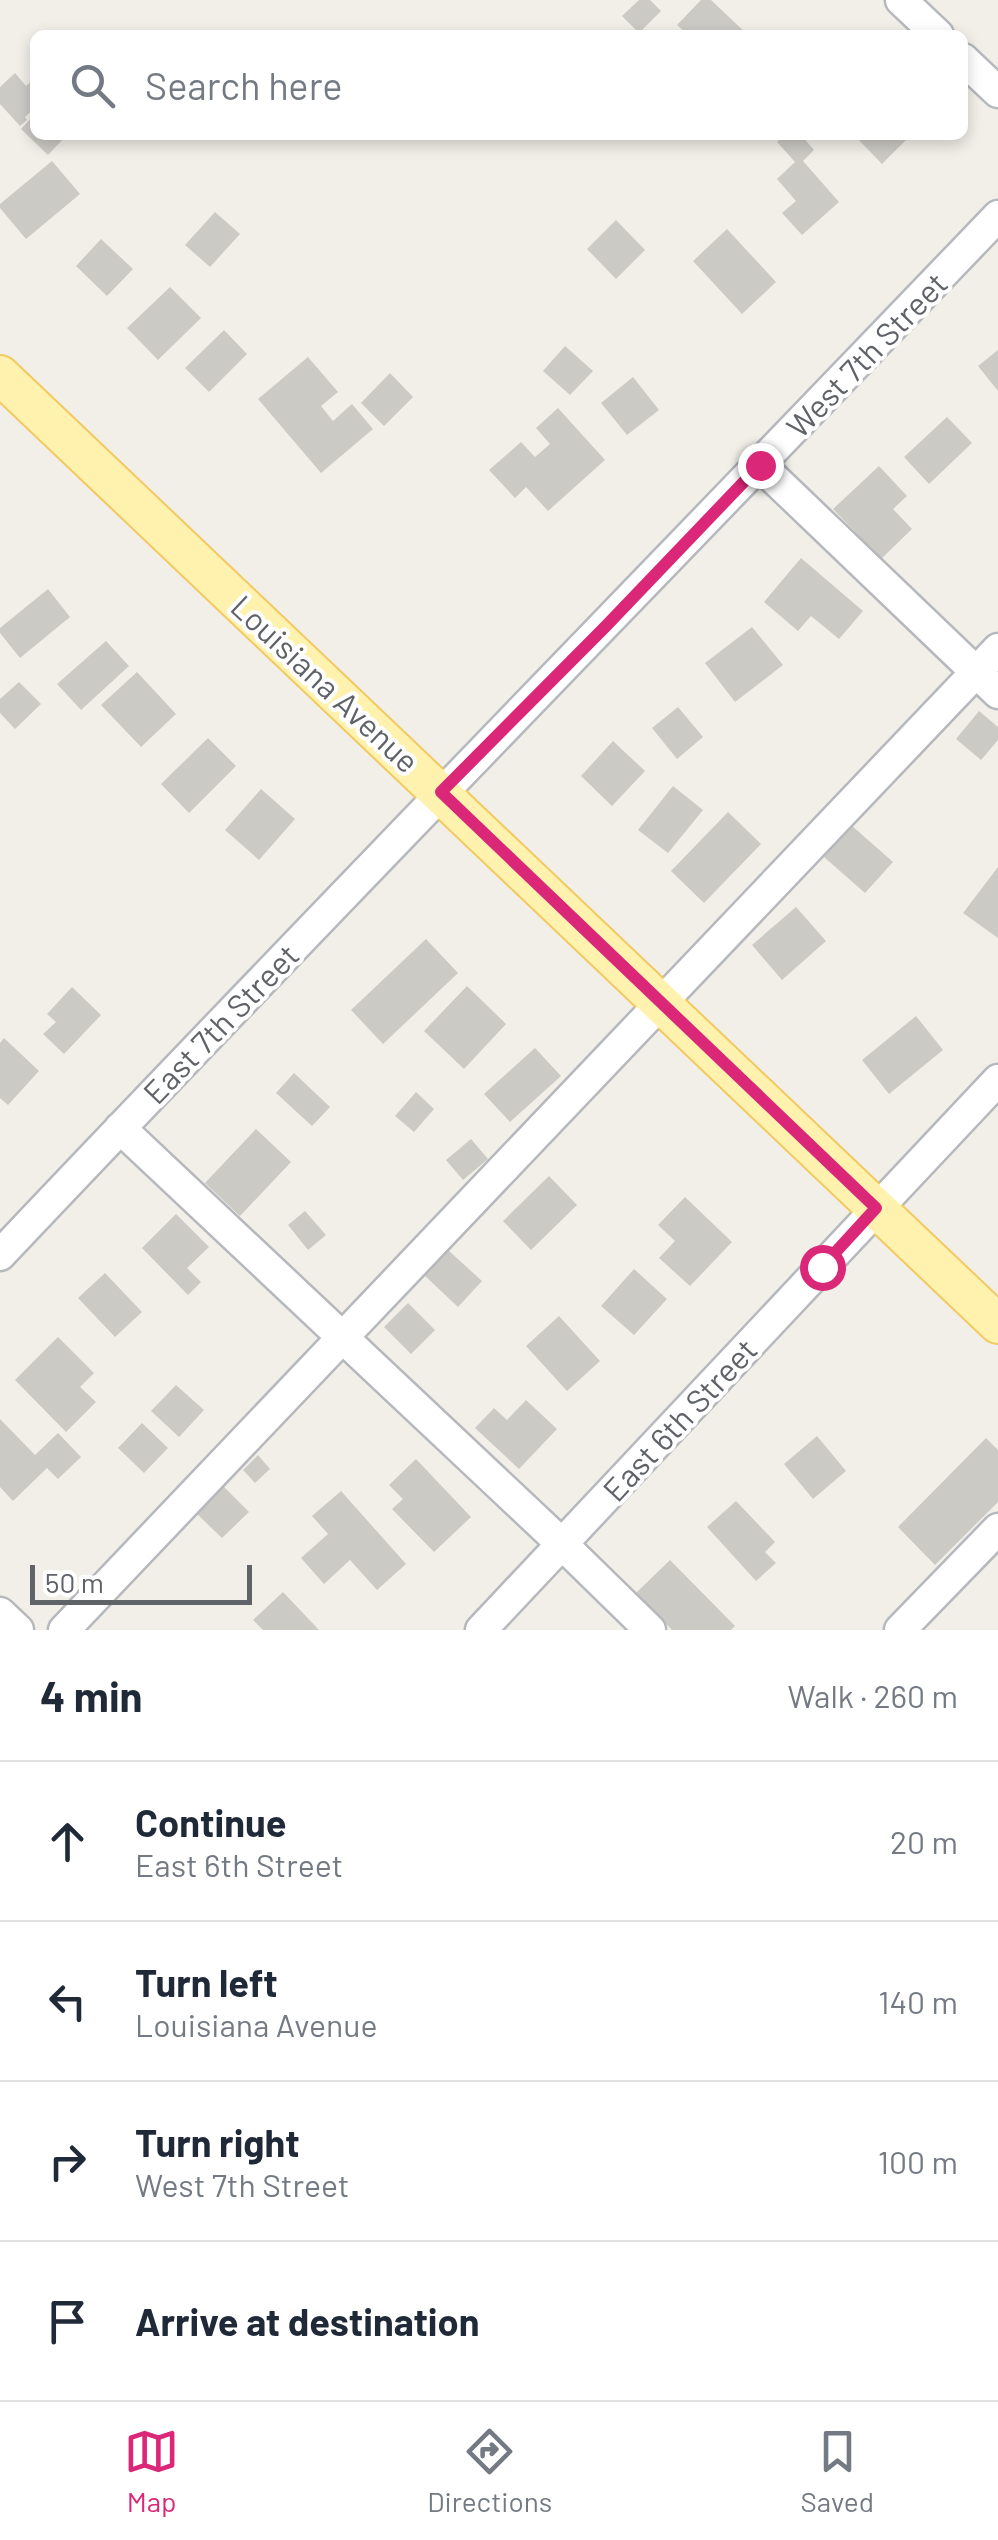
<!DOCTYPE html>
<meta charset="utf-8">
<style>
body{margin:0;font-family:Barlow,sans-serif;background:#f6f6f7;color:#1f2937}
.scale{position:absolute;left:30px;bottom:25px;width:222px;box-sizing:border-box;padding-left:10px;border:5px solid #5f6368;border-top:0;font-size:28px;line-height:35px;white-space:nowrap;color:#5f6368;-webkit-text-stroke:8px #fff;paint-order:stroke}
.stop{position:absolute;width:30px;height:30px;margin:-22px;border:8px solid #db2777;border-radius:50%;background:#fff}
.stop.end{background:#db2777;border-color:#fff;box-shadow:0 2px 10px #0008}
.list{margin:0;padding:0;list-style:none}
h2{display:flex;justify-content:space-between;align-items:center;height:130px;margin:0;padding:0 40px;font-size:42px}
h2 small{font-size:32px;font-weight:400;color:#747a83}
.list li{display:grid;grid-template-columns:65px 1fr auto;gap:30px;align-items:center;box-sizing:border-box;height:160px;padding:0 40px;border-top:2px solid #e0e1e3}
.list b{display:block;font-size:38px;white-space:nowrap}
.list p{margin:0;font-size:32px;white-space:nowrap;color:#747a83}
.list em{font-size:32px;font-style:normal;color:#747a83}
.icon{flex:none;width:55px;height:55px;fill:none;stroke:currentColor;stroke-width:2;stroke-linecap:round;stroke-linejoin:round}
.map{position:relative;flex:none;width:998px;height:1630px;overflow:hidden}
.search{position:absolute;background:#fff;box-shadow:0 5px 15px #0003;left:30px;right:30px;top:30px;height:110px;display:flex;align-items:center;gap:25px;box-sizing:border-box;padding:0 35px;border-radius:15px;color:#747a83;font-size:38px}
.sheet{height:770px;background:#fff}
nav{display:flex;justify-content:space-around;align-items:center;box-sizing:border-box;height:140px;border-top:2px solid #e0e1e3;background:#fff;font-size:28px;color:#747a83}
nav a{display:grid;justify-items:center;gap:5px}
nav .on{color:#db2777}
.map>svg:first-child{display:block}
</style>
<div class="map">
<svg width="998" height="1630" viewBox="0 0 998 1630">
<rect width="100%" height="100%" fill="#f1efe8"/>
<path fill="#cccac5" d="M 639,0 L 650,0 L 661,11 L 639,33 L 622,16 Z
M 701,0 L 711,0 L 748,35 L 688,35 L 677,25 Z
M 15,73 L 26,86 L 35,78 L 35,108 L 25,117 L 27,120 L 20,126 L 0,104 L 0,87 Z
M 35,114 L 35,135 L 67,135 L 48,155 L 21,129 Z
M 784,135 L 801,135 L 814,150 L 803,161 L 839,202 L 802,235 L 782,213 L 796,201 L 777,179 L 795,162 L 777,142 Z
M 854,135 L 906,135 L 909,137 L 882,164 Z
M 52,161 L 80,194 L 26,239 L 0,208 L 0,204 Z
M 215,212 L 240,234 L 210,267 L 185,245 Z
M 616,220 L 645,250 L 616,279 L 587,249 Z
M 727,229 L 776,282 L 742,314 L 693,261 Z
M 101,239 L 133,269 L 107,296 L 76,266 Z
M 170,287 L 201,318 L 158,360 L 127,328 Z
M 224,330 L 247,354 L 209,392 L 185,368 Z
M 565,346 L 593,371 L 570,395 L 543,371 Z
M 998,350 L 998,391 L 978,366 Z
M 308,357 L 338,392 L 321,406 L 333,421 L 352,404 L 373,429 L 321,473 L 258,399 Z
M 390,373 L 413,397 L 384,426 L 361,403 Z
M 633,377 L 659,410 L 627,435 L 601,403 Z
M 558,408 L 605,460 L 548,511 L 526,487 L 515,498 L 489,470 L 521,442 L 535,457 L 550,444 L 536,428 Z
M 947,417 L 972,443 L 929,484 L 904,457 Z
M 879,466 L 907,496 L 893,509 L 912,529 L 881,559 L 833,509 Z
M 801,558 L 863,611 L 839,639 L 811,616 L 798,631 L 764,602 Z
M 48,589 L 70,617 L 20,658 L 0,633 L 0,628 Z
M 752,627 L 783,665 L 735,702 L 705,663 Z
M 106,641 L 129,666 L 81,710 L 57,684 Z
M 137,672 L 176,714 L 141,747 L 101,705 Z
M 19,682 L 41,704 L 15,729 L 0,713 L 0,699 Z
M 678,707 L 703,737 L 677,759 L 652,728 Z
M 979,711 L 998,727 L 998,740 L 981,760 L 956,739 Z
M 208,738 L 236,766 L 189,813 L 161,784 Z
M 613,741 L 645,771 L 612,806 L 581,776 Z
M 673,786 L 703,810 L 668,853 L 638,830 Z
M 261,789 L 295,819 L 259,860 L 225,830 Z
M 728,812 L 761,844 L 704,903 L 671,871 Z
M 851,825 L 893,862 L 865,893 L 824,857 Z
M 998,867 L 998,938 L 963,913 Z
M 796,907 L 826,941 L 782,980 L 752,945 Z
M 426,939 L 458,973 L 383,1044 L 351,1010 Z
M 467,986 L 506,1024 L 464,1069 L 424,1031 Z
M 72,987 L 101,1015 L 64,1054 L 43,1034 L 56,1022 L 47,1014 Z
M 916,1016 L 943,1050 L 889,1094 L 862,1060 Z
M 4,1038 L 39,1071 L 8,1105 L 0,1098 L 0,1043 Z
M 535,1048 L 561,1076 L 510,1122 L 484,1094 Z
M 294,1073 L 330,1107 L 312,1126 L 276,1093 Z
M 416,1092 L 434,1109 L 414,1132 L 395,1116 Z
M 256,1129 L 291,1162 L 240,1216 L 205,1183 Z
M 471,1139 L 488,1159 L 463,1180 L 446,1160 Z
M 549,1176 L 577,1205 L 531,1250 L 503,1221 Z
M 685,1197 L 732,1242 L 690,1286 L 659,1258 L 675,1241 L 658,1225 Z
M 305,1211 L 326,1235 L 308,1250 L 288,1225 Z
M 176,1214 L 209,1247 L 187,1268 L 201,1282 L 188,1295 L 142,1248 Z
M 448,1250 L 482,1281 L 458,1307 L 424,1275 Z
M 634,1269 L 667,1299 L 634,1335 L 601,1306 Z
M 105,1273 L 142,1312 L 115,1337 L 78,1298 Z
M 408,1303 L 435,1330 L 411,1354 L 384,1327 Z
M 559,1316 L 600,1361 L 567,1391 L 526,1346 Z
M 58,1337 L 94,1373 L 80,1387 L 96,1402 L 66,1432 L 15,1380 Z
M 176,1385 L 204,1410 L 179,1437 L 151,1411 Z
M 526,1400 L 557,1429 L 519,1469 L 475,1428 L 494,1408 L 507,1420 Z
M 0,1419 L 35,1455 L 58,1433 L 81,1457 L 58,1479 L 47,1468 L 13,1501 L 0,1487 Z
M 142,1423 L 168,1448 L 144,1473 L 118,1448 Z
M 817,1436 L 846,1471 L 813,1499 L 784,1464 Z
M 986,1438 L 998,1450 L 998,1502 L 935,1565 L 898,1527 Z
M 258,1455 L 270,1469 L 255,1483 L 243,1470 Z
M 416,1459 L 471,1517 L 434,1552 L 392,1509 L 403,1499 L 389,1485 Z
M 223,1486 L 249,1512 L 222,1538 L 196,1513 Z
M 341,1491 L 406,1564 L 377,1590 L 350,1560 L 324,1584 L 301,1558 L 328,1534 L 312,1516 Z
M 736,1501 L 775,1542 L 765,1552 L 776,1563 L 756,1581 L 707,1527 Z
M 670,1560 L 735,1626 L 731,1630 L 672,1630 L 636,1593 Z
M 283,1592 L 319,1630 L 263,1630 L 253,1620 Z"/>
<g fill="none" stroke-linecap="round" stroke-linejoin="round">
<g stroke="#b5b8bc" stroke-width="35">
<path id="minor" d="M 901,0 L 938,35
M 963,59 L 998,92
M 760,465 L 998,693
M 120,1128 L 562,1544 L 650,1630
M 0,1255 C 330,906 666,563 998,216
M 0,1613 L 18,1630
M 64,1630 L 998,649
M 481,1630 L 998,1080
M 900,1630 L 998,1529"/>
</g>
<g stroke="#f2c960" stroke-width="42">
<path id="major" d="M 0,375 L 998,1324"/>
</g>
<use href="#minor" stroke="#fff" stroke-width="30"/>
<use href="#major" stroke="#fff2af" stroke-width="38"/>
</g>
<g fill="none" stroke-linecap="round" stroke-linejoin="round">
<path stroke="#db2777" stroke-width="12" d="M 760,465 L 606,626 L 441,792 L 876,1208 L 822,1267"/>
</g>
<g text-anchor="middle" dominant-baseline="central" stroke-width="8" stroke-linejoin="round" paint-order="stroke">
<g font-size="32" fill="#5f6368" stroke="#fff">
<text transform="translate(866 354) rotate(-46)">West 7th Street</text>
<text transform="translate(326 683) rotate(43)">Louisiana Avenue</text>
<text transform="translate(220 1023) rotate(-46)">East 7th Street</text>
<text transform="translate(679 1419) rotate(-47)">East 6th Street</text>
</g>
</g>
</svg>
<div class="scale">50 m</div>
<div class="stop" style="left:822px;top:1267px"></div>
<div class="stop end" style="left:760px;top:465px"></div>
<div class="search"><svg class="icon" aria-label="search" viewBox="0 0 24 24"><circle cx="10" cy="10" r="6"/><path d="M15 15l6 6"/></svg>Search here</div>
</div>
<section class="sheet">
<h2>4 min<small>Walk · 260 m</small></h2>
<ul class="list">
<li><svg class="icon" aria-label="ahead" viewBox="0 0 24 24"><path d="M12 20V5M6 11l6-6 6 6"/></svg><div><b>Continue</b><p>East 6th Street</p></div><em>20 m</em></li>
<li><svg class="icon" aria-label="left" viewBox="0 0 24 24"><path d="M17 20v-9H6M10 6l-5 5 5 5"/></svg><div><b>Turn left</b><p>Louisiana Avenue</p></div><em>140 m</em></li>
<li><svg class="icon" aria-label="right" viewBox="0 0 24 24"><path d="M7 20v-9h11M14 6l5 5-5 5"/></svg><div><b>Turn right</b><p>West 7th Street</p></div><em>100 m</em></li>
<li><svg class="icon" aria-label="arrive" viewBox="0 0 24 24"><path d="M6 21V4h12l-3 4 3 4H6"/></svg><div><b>Arrive at destination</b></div></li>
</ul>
</section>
<nav>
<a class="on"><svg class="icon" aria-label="map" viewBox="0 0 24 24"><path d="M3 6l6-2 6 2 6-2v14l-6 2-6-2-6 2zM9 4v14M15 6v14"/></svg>Map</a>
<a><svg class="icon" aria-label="directions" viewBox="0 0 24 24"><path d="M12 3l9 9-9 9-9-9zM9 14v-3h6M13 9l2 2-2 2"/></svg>Directions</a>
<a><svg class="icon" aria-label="saved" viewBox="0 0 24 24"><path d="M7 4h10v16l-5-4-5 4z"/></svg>Saved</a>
</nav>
